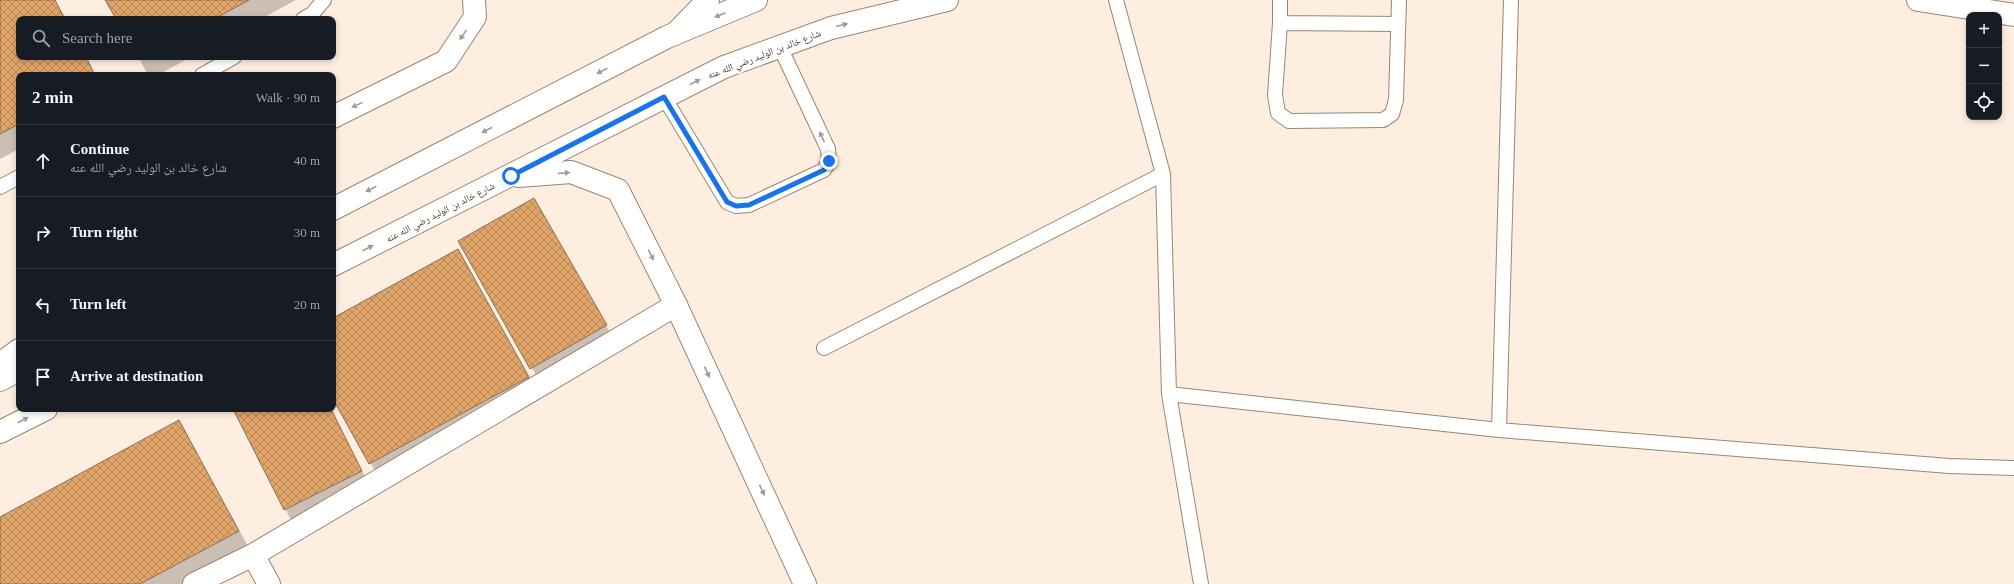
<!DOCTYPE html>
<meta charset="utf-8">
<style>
body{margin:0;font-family:"Times New Roman","Noto Naskh Arabic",serif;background:#20242c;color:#f1f3f6}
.controls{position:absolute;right:12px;top:12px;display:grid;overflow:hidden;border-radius:8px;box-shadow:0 2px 6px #0003}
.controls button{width:36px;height:36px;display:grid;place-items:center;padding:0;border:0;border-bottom:1px solid #363941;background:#171b24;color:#f1f3f6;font:20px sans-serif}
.stop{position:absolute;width:12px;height:12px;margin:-9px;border:3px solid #1a73e8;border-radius:50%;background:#fff}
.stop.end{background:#1a73e8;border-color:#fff;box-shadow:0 1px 4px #0008}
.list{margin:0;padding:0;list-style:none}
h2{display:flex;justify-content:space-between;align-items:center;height:52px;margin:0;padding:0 16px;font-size:17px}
h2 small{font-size:13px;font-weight:400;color:#9ea1a6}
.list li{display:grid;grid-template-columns:26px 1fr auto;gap:12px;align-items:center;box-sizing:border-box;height:72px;padding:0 16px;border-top:1px solid #363941}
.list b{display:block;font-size:15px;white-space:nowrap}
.list p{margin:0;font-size:13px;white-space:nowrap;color:#9ea1a6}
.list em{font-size:13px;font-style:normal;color:#9ea1a6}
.icon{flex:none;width:22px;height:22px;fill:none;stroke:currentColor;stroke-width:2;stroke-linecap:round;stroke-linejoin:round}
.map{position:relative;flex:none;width:2014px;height:584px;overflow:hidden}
.search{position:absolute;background:#171b24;box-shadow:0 2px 6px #0003;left:16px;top:16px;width:320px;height:44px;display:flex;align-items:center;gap:10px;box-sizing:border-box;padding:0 14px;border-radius:8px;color:#9ea1a6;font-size:15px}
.panel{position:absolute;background:#171b24;box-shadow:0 2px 6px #0003;left:16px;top:72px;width:320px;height:340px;border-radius:8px}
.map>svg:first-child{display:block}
</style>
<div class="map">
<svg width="2014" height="584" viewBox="0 0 2014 584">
<defs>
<pattern id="building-cross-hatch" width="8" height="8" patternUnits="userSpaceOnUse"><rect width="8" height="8" fill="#e2a569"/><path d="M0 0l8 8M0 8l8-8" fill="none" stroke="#b98757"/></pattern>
</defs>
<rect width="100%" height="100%" fill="#feeee0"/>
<path fill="#0003" d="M 0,0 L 55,0 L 65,19 L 19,19 L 19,57 L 85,57 L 95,75 L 19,75 L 19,149 L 0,159 Z
M 107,0 L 296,0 L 261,19 L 117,19 Z
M 138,57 L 191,57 L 158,75 L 148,75 Z
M 534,199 L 617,345 L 543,387 L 459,241 Z
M 469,270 L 539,397 L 382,483 L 333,397 L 333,319 Z
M 239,409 L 331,409 L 370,487 L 294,525 L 285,509 Z
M 190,441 L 250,550 L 187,584 L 0,584 L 0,518 Z"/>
<path fill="url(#building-cross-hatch)" stroke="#86705b" d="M 0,0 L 55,0 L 65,19 L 19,19 L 19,57 L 86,57 L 95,75 L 19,75 L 19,124 L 0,134 Z
M 105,0 L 249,0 L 214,19 L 116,19 Z
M 534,198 L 607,325 L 530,369 L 458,241 Z
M 458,249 L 529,377 L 369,464 L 333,399 L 333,318 Z
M 237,409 L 331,409 L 362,471 L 284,510 L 234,411 Z
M 179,420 L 239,531 L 140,584 L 0,584 L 0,517 Z"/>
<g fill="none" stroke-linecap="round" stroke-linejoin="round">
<g stroke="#9d8570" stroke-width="16">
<path id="lane" d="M 1116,0 L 1163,174 L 1169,394 L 1201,584
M 1280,0 L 1280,23 L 1275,95 L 1278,113 L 1289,121 L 1383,120 L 1392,114 L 1396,100 L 1399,0
M 303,19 L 312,14 L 324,0
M 1280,23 L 1398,24
M 202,75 L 234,57
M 664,97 L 727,202 L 736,206 L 749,205 L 824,170 L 829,161 L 828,149 L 780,47
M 0,187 L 19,177
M 824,348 L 1163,174
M 1169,394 L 1499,430 L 1949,466 L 2014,468
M 1499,430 L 1511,0"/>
</g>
<g stroke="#9d8570" stroke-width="24">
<path id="street" d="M 675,34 L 708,0
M 253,555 L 269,584
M 194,584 L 253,555 L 676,305"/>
</g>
<g stroke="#9d8570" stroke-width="24">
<path id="secondary" d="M 333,117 L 446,61 L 475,17 L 474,0
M 0,364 L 19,350"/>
</g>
<g stroke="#9d8570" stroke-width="24">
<path id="primary" d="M 1918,0 L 2014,15
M 518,176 L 571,172 L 618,190 L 676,305 L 805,584
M 333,209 L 667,37 L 756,0
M 333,265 L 724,67 L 831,28 L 947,0
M 0,380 L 19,370
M 0,432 L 46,409"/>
</g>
<use href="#lane" stroke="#fff" stroke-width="14"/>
<use href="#street" stroke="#fff" stroke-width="22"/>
<use href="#secondary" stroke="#fff" stroke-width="22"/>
<use href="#primary" stroke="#fff" stroke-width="22"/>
</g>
<defs><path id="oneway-solid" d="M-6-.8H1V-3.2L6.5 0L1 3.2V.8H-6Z"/></defs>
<g fill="#a19c98">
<use href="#oneway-solid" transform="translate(720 15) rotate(157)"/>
<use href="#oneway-solid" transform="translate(842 25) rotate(-13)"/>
<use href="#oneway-solid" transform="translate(463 35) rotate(124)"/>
<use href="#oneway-solid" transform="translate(602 71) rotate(153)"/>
<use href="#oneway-solid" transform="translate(695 82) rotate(-27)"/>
<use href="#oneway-solid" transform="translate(357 105) rotate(154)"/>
<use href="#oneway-solid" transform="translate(487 130) rotate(152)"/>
<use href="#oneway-solid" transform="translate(822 137) rotate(-115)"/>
<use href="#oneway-solid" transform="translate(564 173) rotate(-4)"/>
<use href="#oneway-solid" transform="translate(371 189) rotate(153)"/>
<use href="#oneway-solid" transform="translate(368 248) rotate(-27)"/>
<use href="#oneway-solid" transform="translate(651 255) rotate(63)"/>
<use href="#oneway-solid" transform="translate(707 372) rotate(65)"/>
<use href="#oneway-solid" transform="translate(23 420) rotate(-27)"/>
<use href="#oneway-solid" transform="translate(762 490) rotate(65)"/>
</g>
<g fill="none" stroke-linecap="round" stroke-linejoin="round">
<path stroke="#1a73e8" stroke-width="5" d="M 511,176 L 664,97 L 727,202 L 736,206 L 749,205 L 824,170 L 829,161"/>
</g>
<g text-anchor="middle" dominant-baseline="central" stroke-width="4" stroke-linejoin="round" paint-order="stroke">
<g font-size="10" fill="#433930" stroke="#fff">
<text transform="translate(764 54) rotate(-21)">شارع خالد بن الوليد رضي الله عنه</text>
<text transform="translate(440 212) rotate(-27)">شارع خالد بن الوليد رضي الله عنه</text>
</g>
</g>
</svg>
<div class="controls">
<button>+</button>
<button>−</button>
<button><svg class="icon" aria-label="locate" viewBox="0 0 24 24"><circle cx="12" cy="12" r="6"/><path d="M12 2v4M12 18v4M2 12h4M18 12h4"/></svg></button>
</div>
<div class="stop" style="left:511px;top:176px"></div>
<div class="stop end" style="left:829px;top:161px"></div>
<div class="search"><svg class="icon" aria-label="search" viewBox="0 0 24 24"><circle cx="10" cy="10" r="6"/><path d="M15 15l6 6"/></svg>Search here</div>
<section class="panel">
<h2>2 min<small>Walk · 90 m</small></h2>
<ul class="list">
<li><svg class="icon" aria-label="ahead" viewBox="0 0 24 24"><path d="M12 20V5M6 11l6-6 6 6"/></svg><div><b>Continue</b><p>شارع خالد بن الوليد رضي الله عنه</p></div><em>40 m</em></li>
<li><svg class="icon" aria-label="right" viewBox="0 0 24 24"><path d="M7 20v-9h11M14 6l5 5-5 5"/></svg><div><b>Turn right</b></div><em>30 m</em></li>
<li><svg class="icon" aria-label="left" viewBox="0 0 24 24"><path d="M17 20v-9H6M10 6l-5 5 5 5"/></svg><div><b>Turn left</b></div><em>20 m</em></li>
<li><svg class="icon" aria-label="arrive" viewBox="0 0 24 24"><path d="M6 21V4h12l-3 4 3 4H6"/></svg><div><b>Arrive at destination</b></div></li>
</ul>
</section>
</div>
